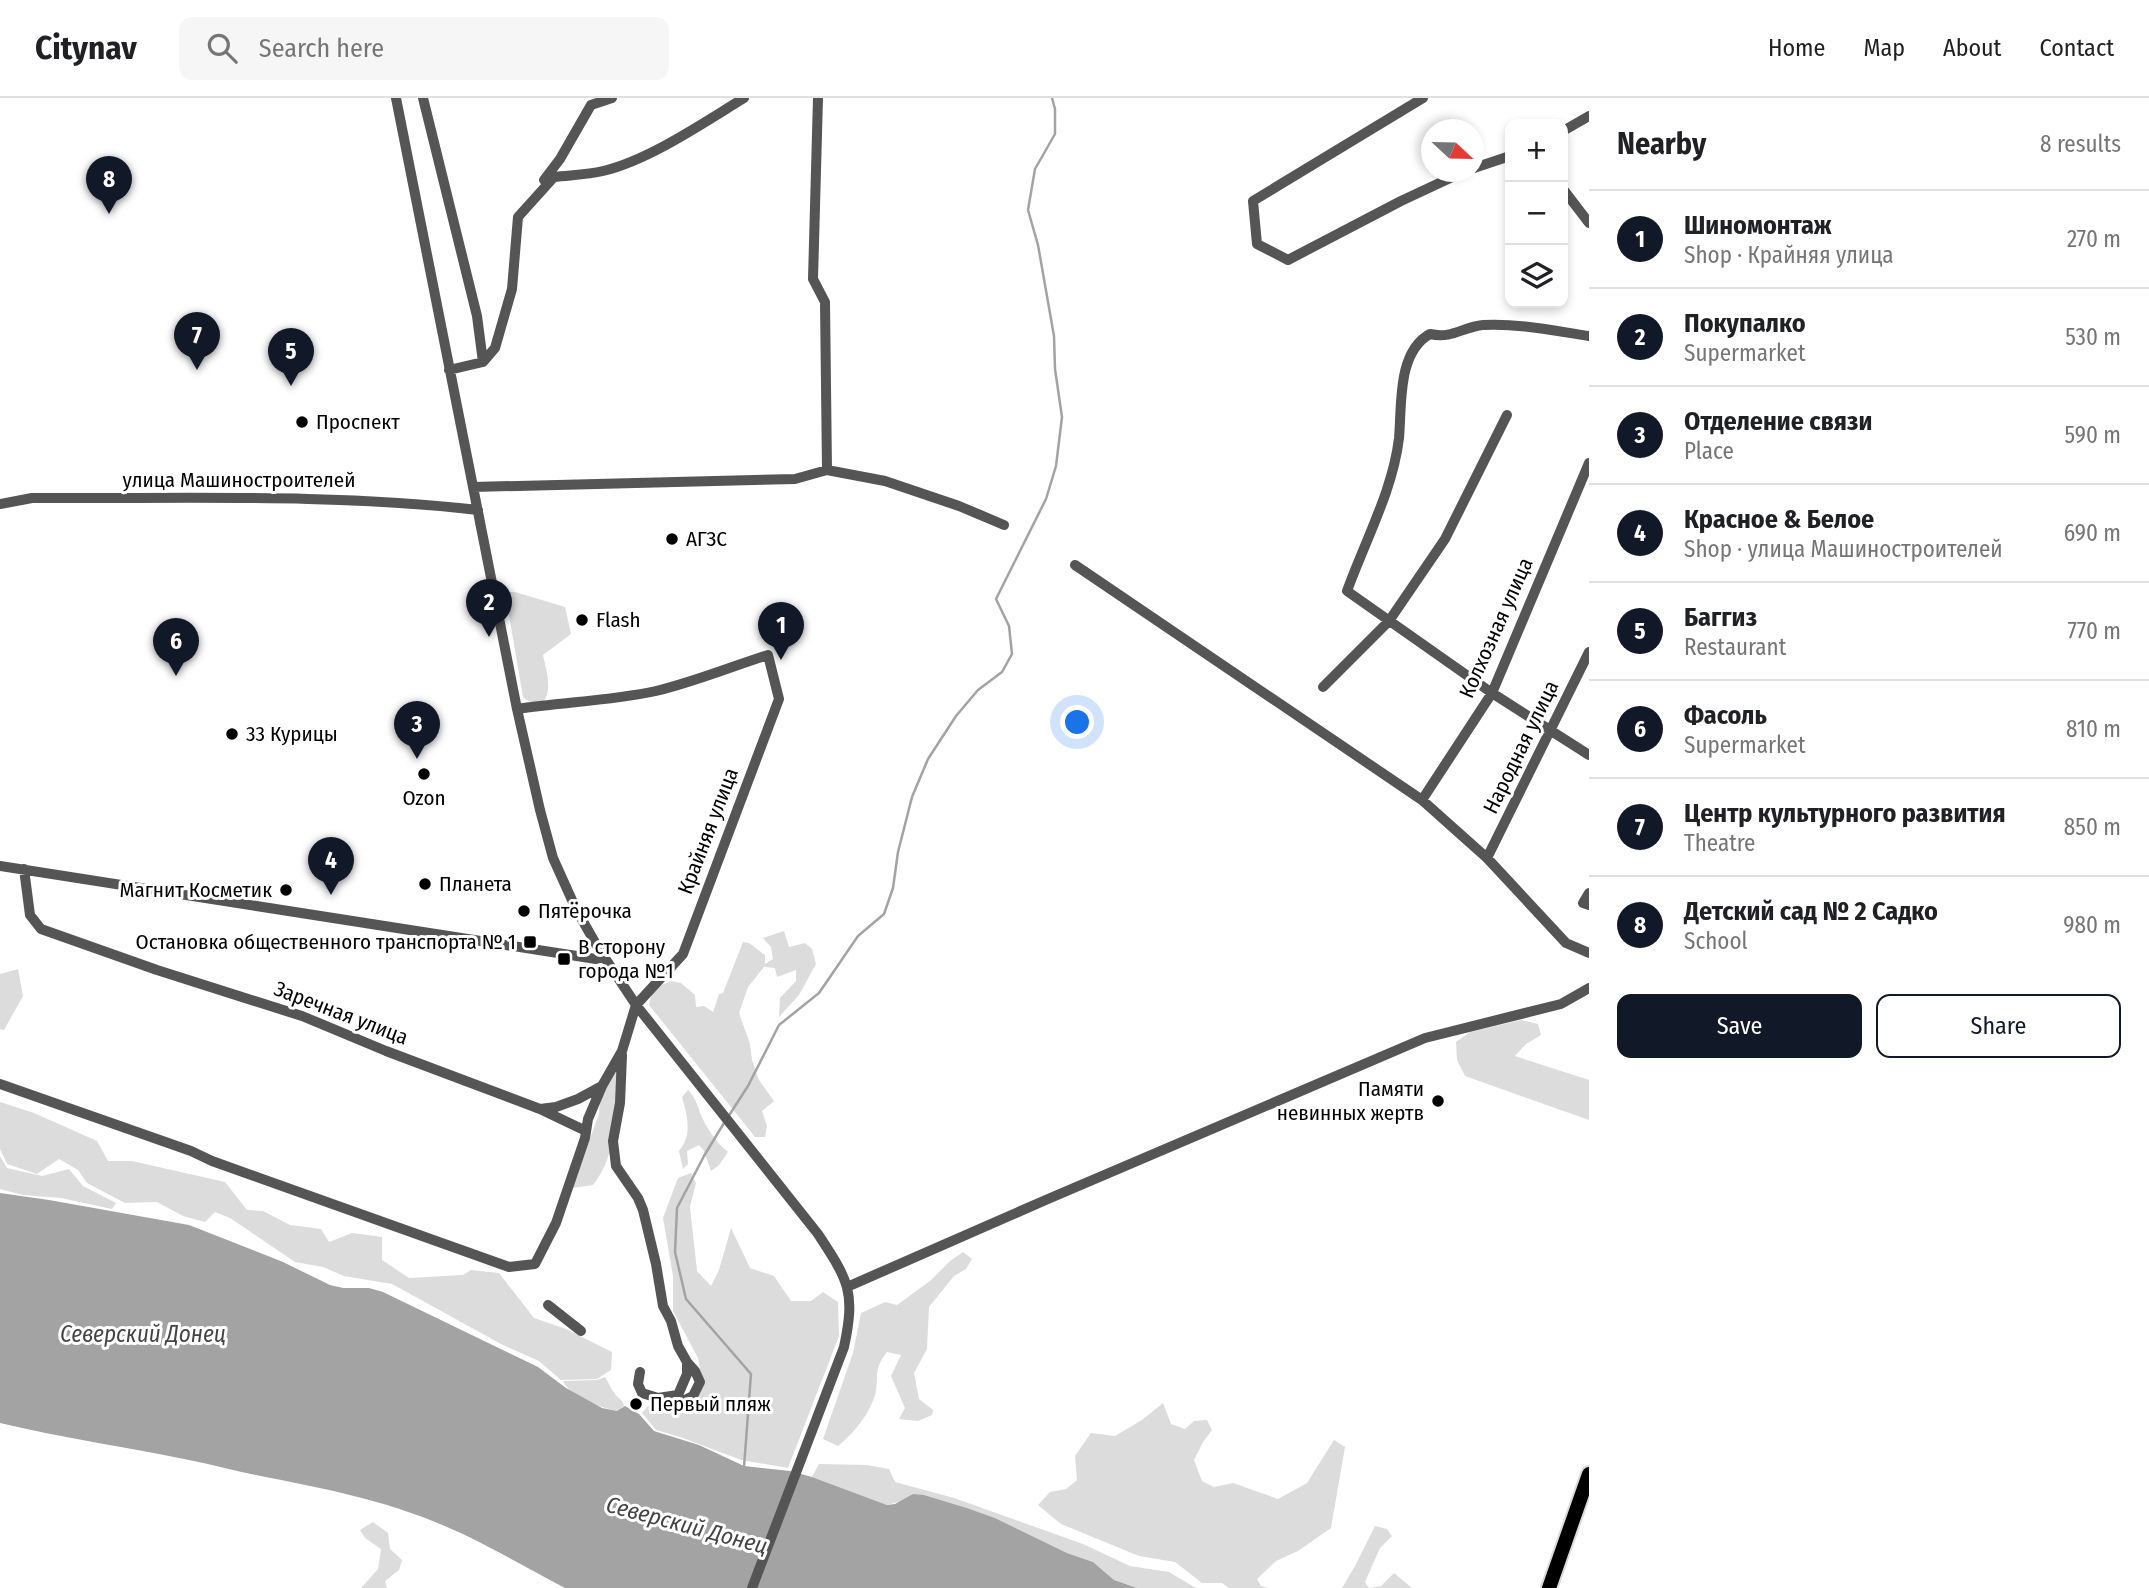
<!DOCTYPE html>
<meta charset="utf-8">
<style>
body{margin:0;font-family:"Fira Sans Condensed",sans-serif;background:#f6f6f6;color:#202124}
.controls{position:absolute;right:21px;top:21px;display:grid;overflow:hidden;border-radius:14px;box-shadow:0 4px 10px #0003}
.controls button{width:63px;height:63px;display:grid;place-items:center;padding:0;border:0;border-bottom:2px solid #e0e0e0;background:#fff;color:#202124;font:35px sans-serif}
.compass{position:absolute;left:1421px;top:21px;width:63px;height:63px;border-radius:50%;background:#fff;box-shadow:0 4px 10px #0003;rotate:112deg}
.you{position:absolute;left:1078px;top:625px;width:24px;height:24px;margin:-18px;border:5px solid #fff;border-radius:50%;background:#1a73e8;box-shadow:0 0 0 10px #1a73e833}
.badge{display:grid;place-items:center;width:46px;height:46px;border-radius:50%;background:#111827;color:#fff;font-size:23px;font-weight:700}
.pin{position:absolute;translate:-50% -58px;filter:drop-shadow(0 2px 4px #0008)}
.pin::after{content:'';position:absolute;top:37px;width:24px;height:21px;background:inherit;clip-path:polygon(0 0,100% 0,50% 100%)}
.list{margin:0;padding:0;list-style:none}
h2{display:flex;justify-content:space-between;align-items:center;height:91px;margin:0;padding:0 28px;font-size:30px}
h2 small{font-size:23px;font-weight:400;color:#757577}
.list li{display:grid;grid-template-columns:46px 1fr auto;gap:21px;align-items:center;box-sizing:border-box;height:98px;padding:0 28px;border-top:2px solid #e0e0e0}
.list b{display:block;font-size:26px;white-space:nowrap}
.list p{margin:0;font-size:23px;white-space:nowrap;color:#757577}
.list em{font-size:23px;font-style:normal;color:#757577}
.actions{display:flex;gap:14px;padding:21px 28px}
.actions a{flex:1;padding:16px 0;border:2px solid #111827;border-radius:14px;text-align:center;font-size:24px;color:#111827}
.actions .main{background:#111827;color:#fff}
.icon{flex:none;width:38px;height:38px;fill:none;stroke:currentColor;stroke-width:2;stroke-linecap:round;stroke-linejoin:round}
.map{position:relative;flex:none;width:1589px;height:1490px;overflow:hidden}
header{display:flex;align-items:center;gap:42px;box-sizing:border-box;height:98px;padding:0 35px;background:#fff;border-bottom:2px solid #e0e0e0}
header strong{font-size:33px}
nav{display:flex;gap:38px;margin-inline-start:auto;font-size:24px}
.search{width:490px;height:63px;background:#f6f6f6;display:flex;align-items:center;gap:18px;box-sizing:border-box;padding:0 24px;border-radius:14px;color:#757577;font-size:26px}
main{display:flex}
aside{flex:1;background:#fff}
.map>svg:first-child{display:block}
</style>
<header>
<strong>Citynav</strong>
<div class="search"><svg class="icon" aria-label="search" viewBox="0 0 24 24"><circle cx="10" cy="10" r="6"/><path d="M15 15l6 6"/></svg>Search here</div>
<nav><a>Home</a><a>Map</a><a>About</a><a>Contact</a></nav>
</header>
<main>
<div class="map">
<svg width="1589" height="1490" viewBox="0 0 1589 1490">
<rect width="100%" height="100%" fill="#fff"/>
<path fill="#dcdcdc" d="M 505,494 L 515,494 L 565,509 L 571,536 L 543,557 C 546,572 553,592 543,604 C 534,605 529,605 523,599 Z
M 784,833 L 789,849 L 805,845 L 812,851 L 816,866 L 799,897 L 779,919 L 780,900 L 796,883 L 796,872 L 777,879 L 775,870 L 764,869 L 748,889 L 739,915 L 750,946 L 752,962 L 759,982 L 774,1003 L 762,1013 L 767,1028 L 765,1039 L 755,1039 L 649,907 C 650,894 659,887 671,883 L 681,885 L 695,897 L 696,909 L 704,908 L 713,914 L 719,896 L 723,895 L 743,844 L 749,845 L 765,857 L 765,866 L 773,861 L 771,849 L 763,840 Z
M 18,871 L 23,898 L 4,932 L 0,931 L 0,876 Z
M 1521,922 L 1538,926 L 1541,937 L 1526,946 L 1515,958 L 1589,982 L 1589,1022 L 1465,978 L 1457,962 L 1456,944 L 1470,934 Z
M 618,972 C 617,1010 618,1056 593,1087 L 572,1090 L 599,1016 C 599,1001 607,983 618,972 Z
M 688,992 C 696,1000 697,1007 701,1017 C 706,1029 717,1046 728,1054 L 719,1067 L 711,1073 L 704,1053 L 699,1047 L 687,1053 L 688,1066 L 683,1071 L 679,1053 C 693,1036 687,1018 682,999 Z
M 0,1004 L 34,1015 L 97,1043 L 108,1063 L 132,1063 L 225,1084 L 247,1112 L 263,1113 L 290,1127 L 321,1131 L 329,1144 L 352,1135 L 382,1139 L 382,1162 L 409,1180 L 463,1177 L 471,1172 L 499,1175 L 534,1220 L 566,1231 L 612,1254 L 611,1272 L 597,1281 L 561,1282 L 539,1263 L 501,1246 L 392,1186 L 344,1178 L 323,1169 L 295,1164 L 230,1120 L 215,1114 L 205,1124 L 183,1118 L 157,1104 L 125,1105 L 87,1085 L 78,1072 L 59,1061 L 37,1076 L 7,1066 L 0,1051 Z
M 0,1058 L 7,1070 L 42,1078 L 69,1071 L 83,1088 L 116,1105 L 112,1111 L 61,1100 L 23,1097 L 0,1091 Z
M 691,1075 L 696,1085 L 690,1109 L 697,1173 L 711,1188 L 719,1172 L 731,1130 L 750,1170 L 774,1178 L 791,1203 L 811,1203 L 823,1194 L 838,1204 L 839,1238 L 788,1370 L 741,1362 L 683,1340 L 656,1332 L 642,1315 L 649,1307 L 662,1312 L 667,1307 L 684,1308 L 703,1287 L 698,1260 L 673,1213 L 673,1178 L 663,1120 L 678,1080 Z
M 963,1154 L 972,1161 L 966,1171 L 954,1178 L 929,1209 L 927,1251 L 914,1275 L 919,1301 L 933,1312 L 932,1317 L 918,1323 L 899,1321 L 905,1310 L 891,1278 L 901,1257 L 887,1254 C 872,1273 880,1278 875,1297 C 869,1317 853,1336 838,1348 L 823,1341 L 853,1255 L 861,1215 L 885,1204 L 897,1207 L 930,1183 L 950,1163 Z
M 605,1279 C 609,1285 611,1291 615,1296 C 619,1302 623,1301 624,1308 L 618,1313 C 601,1310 570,1299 563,1283 L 597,1282 Z
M 1163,1305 L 1171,1326 L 1185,1331 L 1194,1323 L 1207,1322 L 1212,1332 L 1203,1344 L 1194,1362 L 1202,1383 L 1214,1389 L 1233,1385 L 1278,1401 L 1307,1385 L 1334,1342 L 1345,1349 L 1331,1430 L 1298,1453 L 1276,1463 L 1257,1481 L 1261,1488 L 1269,1490 L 1229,1490 L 1222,1485 L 1202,1485 L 1175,1464 L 1139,1458 L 1061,1426 L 1038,1407 L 1050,1394 L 1066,1391 L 1077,1382 L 1075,1358 L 1091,1335 L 1115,1338 L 1142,1322 Z
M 819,1366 L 867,1367 L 889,1371 L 895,1384 L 954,1400 L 1083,1446 L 1130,1468 L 1169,1474 L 1196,1490 L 1137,1490 L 1114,1482 L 1093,1464 L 1067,1455 L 995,1420 L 967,1410 L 924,1397 L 887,1407 L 812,1379 Z
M 373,1424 L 388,1435 L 390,1451 L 402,1462 L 399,1472 L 385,1483 L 387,1490 L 361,1490 L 378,1471 L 381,1451 L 365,1440 L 360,1432 Z
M 1375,1428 L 1387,1431 L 1392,1438 L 1380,1450 L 1365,1484 L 1369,1490 L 1342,1490 L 1355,1468 Z
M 1394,1475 L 1412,1490 L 1369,1490 L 1381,1488 Z"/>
<path fill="#a3a3a3" d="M 0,1095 L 49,1102 L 189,1127 L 283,1164 L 330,1187 L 343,1190 L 369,1190 L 383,1194 L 538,1269 L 566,1290 L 602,1310 L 617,1313 L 625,1308 L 639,1316 L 654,1333 L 699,1347 L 744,1368 L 790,1373 L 812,1379 L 887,1407 L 895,1406 L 913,1396 L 924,1397 L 967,1410 L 995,1420 L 1067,1455 L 1093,1464 L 1114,1482 L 1137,1490 L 565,1490 C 526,1470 487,1446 447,1429 C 386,1402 321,1390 256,1377 C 234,1373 211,1366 189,1362 C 126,1349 62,1340 0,1325 Z"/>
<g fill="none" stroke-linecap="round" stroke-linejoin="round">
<path stroke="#a3a3a3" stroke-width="2.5" d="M 728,1019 L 748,988 L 779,927 L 819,895 L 858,838 L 884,816 L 893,790 L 898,754 L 912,699 L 928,661 L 956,618 L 978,592 L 1002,574 L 1012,556 L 1009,528 L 996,501 L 1046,401 L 1056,368 L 1062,319 L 1055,271 L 1054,238 L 1038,147 L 1028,112 L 1035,71 L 1055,36 L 1055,11 L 1052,0
M 724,1025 L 704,1058 L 677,1110 L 675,1154 L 686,1201 L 751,1276 L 744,1369"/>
<g stroke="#dbdbdb" stroke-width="18">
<path id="highway" d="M 1549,1490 L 1589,1376"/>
</g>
<path stroke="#555" stroke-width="10" d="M 396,0 L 517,611 L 540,712 L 553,760 L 576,811 L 597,848 L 636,907 L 818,1136 C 848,1182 856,1193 844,1249 L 752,1490
M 423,0 L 477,218 L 483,264
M 818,0 L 813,181 L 825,204 L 827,372
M 1423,0 L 1253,103 L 1257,146 L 1288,162 L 1401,103 L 1463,74
M 1563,33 L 1589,18
M 1474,70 L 1510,58
M 544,82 L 560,61 L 591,7 L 612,0
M 1563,91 L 1589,125
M 1589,238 C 1555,233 1518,225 1483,227 C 1462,229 1453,241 1430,236 C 1397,254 1402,307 1399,340 C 1393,392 1365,443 1347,493 L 1492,595 L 1589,657
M 449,272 L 483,264 L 495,250 L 512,191 L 518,119 L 554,79 C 570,77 587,77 603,73 C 649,62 703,25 744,0
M 473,389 L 795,381 L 827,372 L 885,383 L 959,408 L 1004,427
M 0,406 L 32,400 C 180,401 332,395 478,412
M 1075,467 L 1422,702 L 1487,760 L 1566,845 L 1589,855
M 1323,589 L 1389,523 L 1445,441 L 1507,317
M 1422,702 L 1492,595 L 1589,365
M 1487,760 L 1589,554
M 0,768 L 596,861 L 603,859
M 24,771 L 30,817 L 41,831 L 157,872 L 302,918 L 386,953 L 540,1011 L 556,1009 L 578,1001 L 602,988 L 622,953 L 636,907 L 683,856 L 779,601 L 768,557 C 730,569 694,584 656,593 C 610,603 563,604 517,611
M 1589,795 L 1583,805 L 1589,807
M 622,957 L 620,1005 L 613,1043 L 616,1068 L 638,1100 L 643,1112 L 656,1166 L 663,1208 L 671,1223 L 678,1248 L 687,1264 L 687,1276 L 678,1297 L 678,1303 L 681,1304 L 693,1298 L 700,1284 L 695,1273 L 687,1264
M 0,986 L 191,1053 L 212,1063 L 509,1169 L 535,1166 L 556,1125 L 585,1040 L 588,1021 L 602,988
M 540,1011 L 586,1033
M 847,1189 L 1048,1101 L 1425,940 L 1561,906 L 1589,890
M 548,1207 L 581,1233
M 640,1274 L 638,1286 L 642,1295 L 658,1300 L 678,1297"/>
<use href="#highway" stroke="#000" stroke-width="14"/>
</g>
<g fill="#000" stroke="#fff" stroke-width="2.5">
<circle cx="302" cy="324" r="7"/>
<circle cx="672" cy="441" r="7"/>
<circle cx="582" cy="522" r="7"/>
<circle cx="232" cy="636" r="7"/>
<circle cx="424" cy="676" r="7"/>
<circle cx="425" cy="786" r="7"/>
<circle cx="286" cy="792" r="7"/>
<circle cx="524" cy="813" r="7"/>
<rect x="523" y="837" width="14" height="14" rx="3.5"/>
<rect x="557" y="854" width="14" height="14" rx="3.5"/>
<circle cx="1438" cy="1003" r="7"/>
<circle cx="636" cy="1306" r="7"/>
</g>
<g text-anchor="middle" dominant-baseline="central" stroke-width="6" stroke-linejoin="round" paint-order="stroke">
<g font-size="21" fill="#000" stroke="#fff" text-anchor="start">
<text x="316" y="324">Проспект</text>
<text x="686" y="441">АГЗС</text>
<text x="596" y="522">Flash</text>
<text x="246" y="636">33 Курицы</text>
<text x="424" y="700" text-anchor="middle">Ozon</text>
<text x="439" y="786">Планета</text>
<text x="272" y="792" text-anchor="end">Магнит Косметик</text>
<text x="538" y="813">Пятёрочка</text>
<text x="516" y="844" text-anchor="end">Остановка общественного транспорта № 1</text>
<text x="578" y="849">В сторону<tspan x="578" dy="24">города №1</tspan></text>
<text x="1424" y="991" text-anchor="end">Памяти<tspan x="1424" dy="24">невинных жертв</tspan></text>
<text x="650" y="1306">Первый пляж</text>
</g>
<g font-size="21" fill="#000" stroke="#fff">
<text x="239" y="382">улица Машиностроителей</text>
<text transform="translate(1496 530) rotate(-66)">Колхозная улица</text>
<text transform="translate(1521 649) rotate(-64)">Народная улица</text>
<text transform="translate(708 733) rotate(-69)">Крайняя улица</text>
<text transform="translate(341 915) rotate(21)">Заречная улица</text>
</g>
<g font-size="23" font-style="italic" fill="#444" stroke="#fff">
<text x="143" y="1236">Северский Донец</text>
<text transform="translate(687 1427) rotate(15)">Северский Донец</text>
</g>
</g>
</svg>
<div class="controls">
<button>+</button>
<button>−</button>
<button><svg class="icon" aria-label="layers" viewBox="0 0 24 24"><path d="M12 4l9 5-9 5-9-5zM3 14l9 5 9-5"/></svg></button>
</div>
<svg class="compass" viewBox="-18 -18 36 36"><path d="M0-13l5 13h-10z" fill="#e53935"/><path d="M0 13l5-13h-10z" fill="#757577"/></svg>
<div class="you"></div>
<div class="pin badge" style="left:781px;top:562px">1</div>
<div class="pin badge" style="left:489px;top:539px">2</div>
<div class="pin badge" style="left:417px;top:661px">3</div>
<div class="pin badge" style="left:331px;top:797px">4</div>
<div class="pin badge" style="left:291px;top:288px">5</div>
<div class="pin badge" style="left:176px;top:578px">6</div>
<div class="pin badge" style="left:197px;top:272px">7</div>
<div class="pin badge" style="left:109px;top:116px">8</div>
</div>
<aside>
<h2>Nearby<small>8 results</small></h2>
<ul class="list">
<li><span class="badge">1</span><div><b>Шиномонтаж</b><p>Shop · Крайняя улица</p></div><em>270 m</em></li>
<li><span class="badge">2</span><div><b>Покупалко</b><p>Supermarket</p></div><em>530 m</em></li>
<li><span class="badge">3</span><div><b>Отделение связи</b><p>Place</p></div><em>590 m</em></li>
<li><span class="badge">4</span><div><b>Красное &amp; Белое</b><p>Shop · улица Машиностроителей</p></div><em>690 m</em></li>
<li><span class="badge">5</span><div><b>Баггиз</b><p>Restaurant</p></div><em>770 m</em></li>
<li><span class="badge">6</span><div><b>Фасоль</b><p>Supermarket</p></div><em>810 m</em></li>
<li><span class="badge">7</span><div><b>Центр культурного развития</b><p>Theatre</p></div><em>850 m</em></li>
<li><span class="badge">8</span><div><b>Детский сад № 2 Садко</b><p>School</p></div><em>980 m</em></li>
</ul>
<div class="actions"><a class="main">Save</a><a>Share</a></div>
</aside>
</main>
